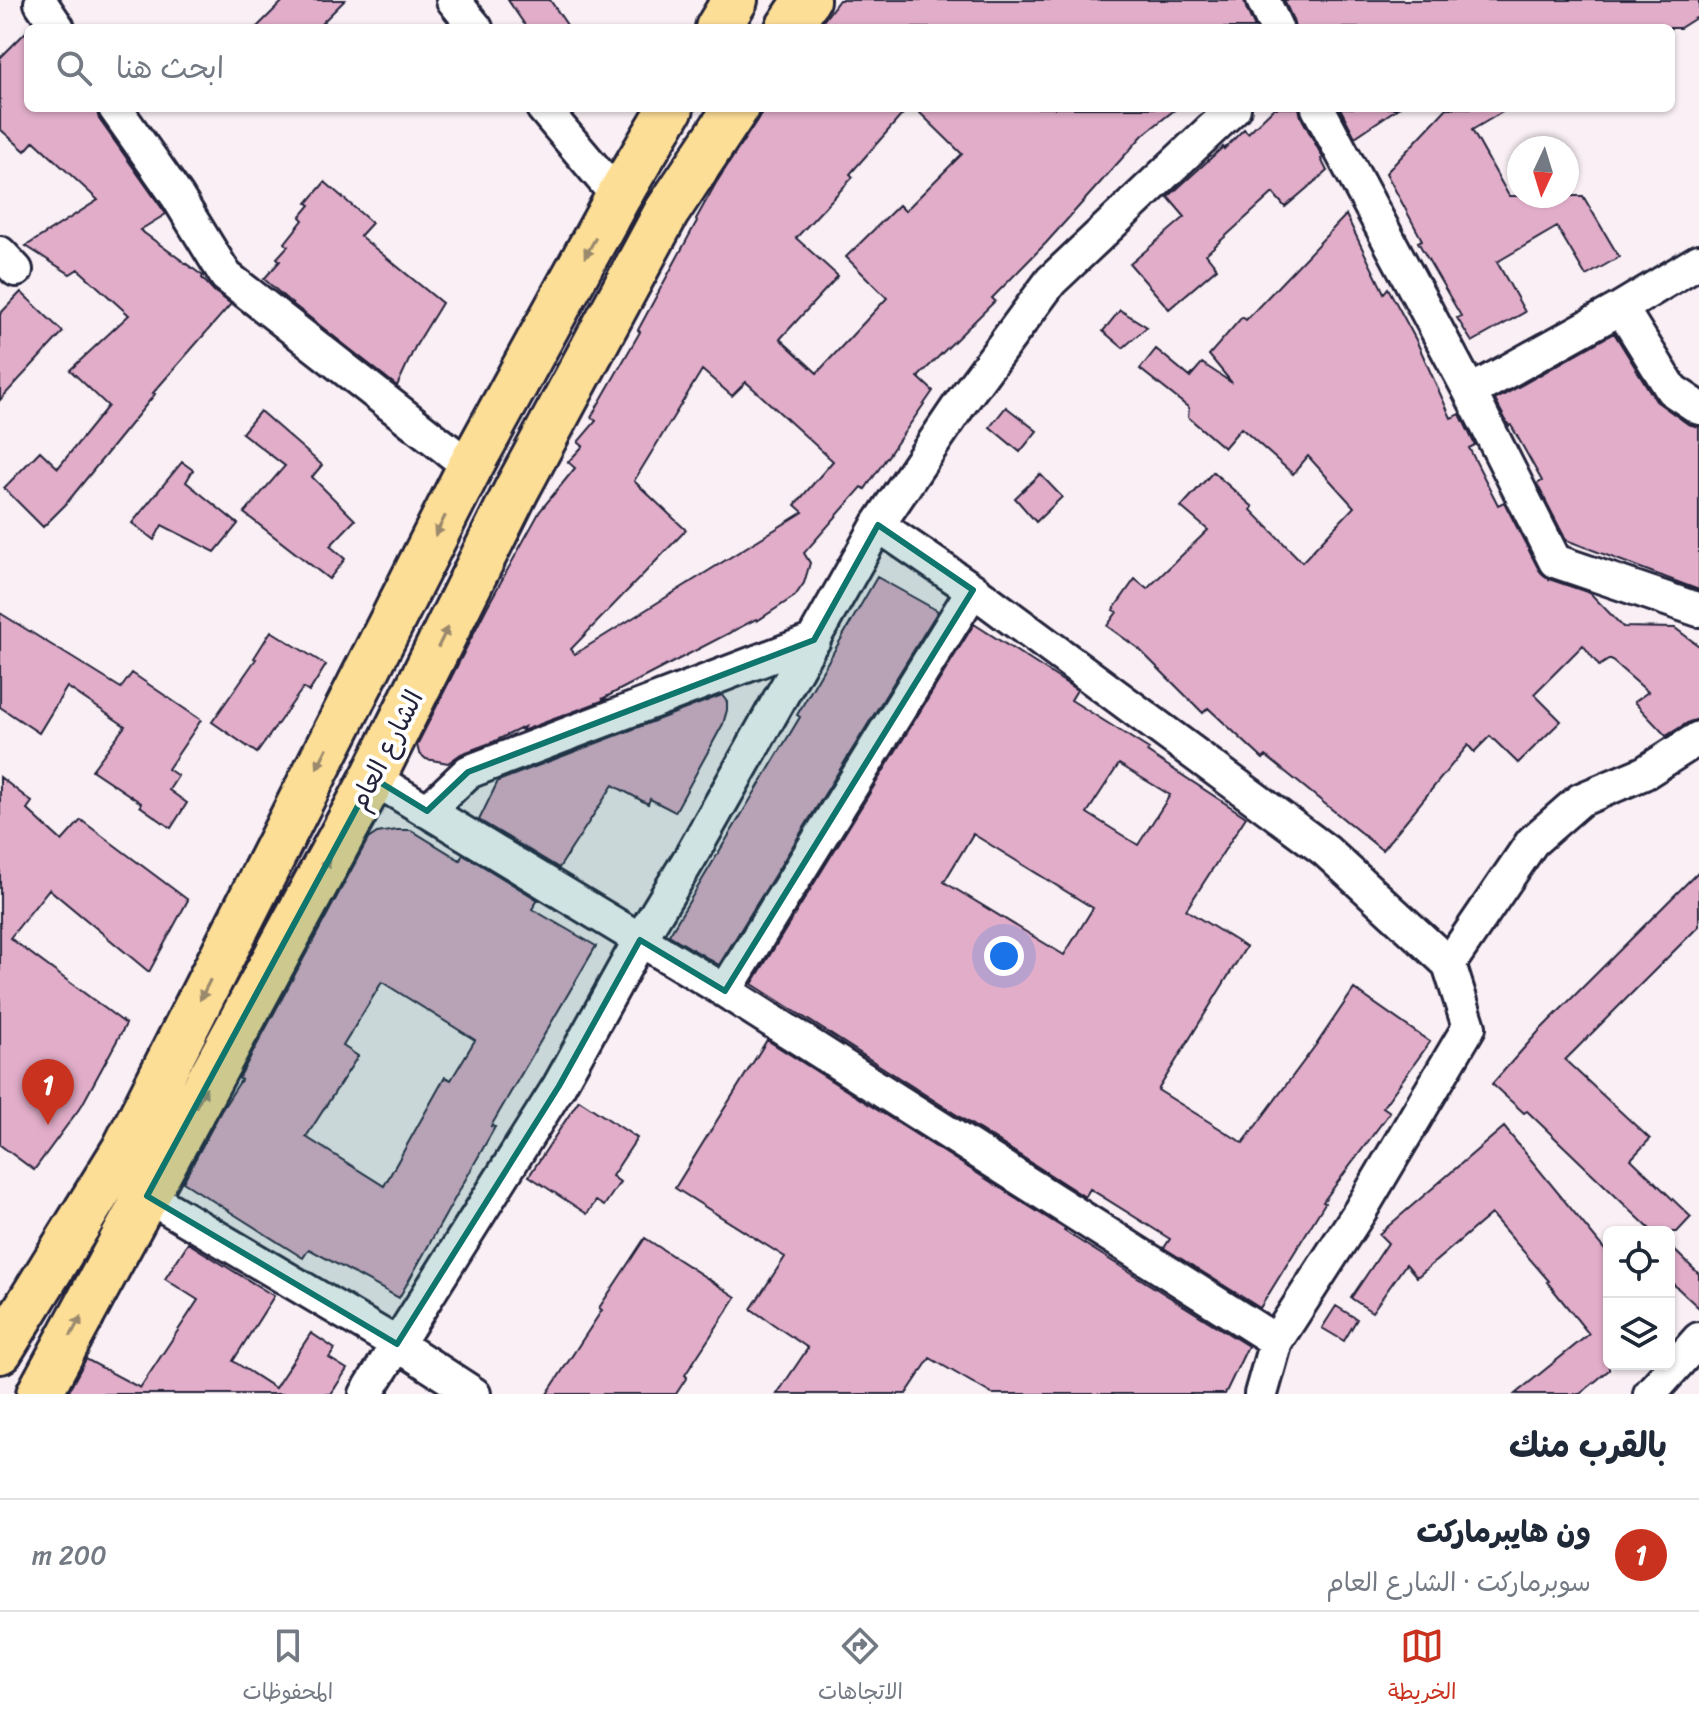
<!DOCTYPE html>
<html lang="ar">
<meta charset="utf-8">
<style>
body{margin:0;font-family:Sriracha,"Playpen Sans Arabic",sans-serif;background:#f2f2f3;color:#1f2937;direction:rtl}
.controls{position:absolute;right:24px;bottom:24px;display:grid;overflow:hidden;border-radius:12px;box-shadow:0 2px 6px #0004}
.controls button{width:72px;height:72px;display:grid;place-items:center;padding:0;border:0;border-bottom:2px solid #e0e1e3;background:#fff;color:#1f2937;font:40px sans-serif}
.compass{position:absolute;left:1507px;top:136px;width:72px;height:72px;border-radius:50%;background:#fff;box-shadow:0 2px 6px #0004;rotate:184deg}
.you{position:absolute;left:1004px;top:956px;width:28px;height:28px;margin:-20px;border:6px solid #fff;border-radius:50%;background:#1a73e8;box-shadow:0 0 0 12px #1a73e833}
.badge{display:grid;place-items:center;width:52px;height:52px;border-radius:50%;background:#c8321e;color:#fff;font-size:26px;font-weight:700}
.pin{position:absolute;translate:-50% -66px;filter:drop-shadow(0 2px 4px #0008)}
.pin::after{content:'';position:absolute;top:42px;width:28px;height:24px;background:inherit;clip-path:polygon(0 0,100% 0,50% 100%)}
.list{margin:0;padding:0;list-style:none}
h2{display:flex;justify-content:space-between;align-items:center;height:104px;margin:0;padding:0 32px;font-size:34px}
h2 small{font-size:26px;font-weight:400;color:#747a83}
.list li{display:grid;grid-template-columns:52px 1fr auto;gap:24px;align-items:center;box-sizing:border-box;height:112px;padding:0 32px;border-top:2px solid #e0e1e3}
.list b{display:block;font-size:30px;white-space:nowrap}
.list p{margin:0;font-size:26px;white-space:nowrap;color:#747a83}
.list em{font-size:26px;font-style:normal;color:#747a83}
.icon{flex:none;width:44px;height:44px;fill:none;stroke:currentColor;stroke-width:2;stroke-linecap:round;stroke-linejoin:round}
.map{position:relative;flex:none;width:1699px;height:1394px;overflow:hidden;direction:ltr}
.search{position:absolute;background:#fff;box-shadow:0 2px 6px #0004;left:24px;right:24px;top:24px;height:88px;display:flex;align-items:center;gap:20px;box-sizing:border-box;padding:0 28px;border-radius:12px;color:#747a83;font-size:30px}
.sheet{height:216px;background:#fff}
nav{display:flex;justify-content:space-around;align-items:center;box-sizing:border-box;height:112px;border-top:2px solid #e0e1e3;background:#fff;font-size:22px;color:#747a83}
nav a{display:grid;justify-items:center;gap:4px}
nav .on{color:#c8321e}
.map>svg:first-child{display:block}
</style>
<div class="map">
<svg width="1699" height="1394" viewBox="0 0 1699 1394">
<rect width="100%" height="100%" fill="#f9eff4"/>
<filter id="ink" filterUnits="userSpaceOnUse"><feTurbulence type="fractalNoise" baseFrequency=".0125" numOctaves="2"/><feDisplacementMap in="SourceGraphic" scale="16" xChannelSelector="R" yChannelSelector="G"/><feConvolveMatrix kernelMatrix="1 2 1 2 8 2 1 2 1" color-interpolation-filters="sRGB"/></filter>
<g filter="url(#ink)">
<path fill="#e1adc9" stroke="#22223b" stroke-width="2" fill-rule="evenodd" d="M 284,0 L 345,0 L 317,28 L 256,28 Z
M 508,0 L 550,0 L 569,28 L 527,28 Z
M 839,0 L 1244,0 L 1246,8 L 1255,28 L 818,28 Z
M 1284,0 L 1699,0 L 1699,16 L 1680,28 L 1295,28 L 1293,20 Z
M 28,30 L 28,108 L 96,108 L 99,119 L 166,214 L 140,230 L 203,276 L 202,278 L 214,291 L 231,304 L 153,393 L 155,394 L 65,505 L 43,527 L 4,488 L 40,451 L 58,468 L 108,406 L 70,370 L 129,315 L 78,269 L 70,274 L 26,246 L 98,200 L 34,141 L 25,151 L 0,129 L 0,58 Z
M 765,108 L 908,108 L 850,174 L 853,177 L 796,238 L 838,276 L 780,339 L 817,373 L 887,298 L 846,257 L 899,205 L 905,211 L 962,154 L 915,108 L 1177,108 L 1143,135 L 1046,243 L 992,298 L 995,301 L 918,377 L 933,391 L 865,489 L 862,487 L 804,553 L 810,563 L 804,583 L 795,596 L 757,621 L 756,619 L 602,699 L 607,699 L 522,731 L 524,727 L 493,742 L 461,754 L 448,763 L 426,759 L 419,753 L 417,745 L 487,607 L 540,511 L 575,468 L 568,462 L 583,446 L 578,442 L 596,421 L 591,417 L 640,332 L 638,330 L 697,221 L 696,219 L 716,183 ZM 702,370 L 732,396 L 746,382 L 833,461 L 795,505 L 803,512 L 575,654 L 571,649 L 686,530 L 634,481 Z
M 1274,108 L 1299,108 L 1301,117 L 1323,158 L 1321,159 L 1327,171 L 1285,207 L 1273,193 L 1206,254 L 1217,268 L 1169,309 L 1130,264 L 1185,217 L 1168,197 L 1223,147 L 1224,149 L 1244,129 L 1248,133 Z
M 1340,108 L 1398,108 L 1355,137 Z
M 1447,108 L 1509,108 L 1472,130 L 1509,196 L 1583,196 L 1619,257 L 1586,276 L 1557,227 L 1497,262 L 1525,312 L 1472,342 L 1457,318 L 1461,316 L 1418,242 L 1422,240 L 1386,173 Z
M 325,182 L 372,223 L 360,236 L 442,303 L 415,347 L 397,386 L 290,302 L 264,279 L 280,261 L 277,258 L 288,246 L 285,243 L 303,220 L 300,217 L 310,205 L 307,203 Z
M 1346,215 L 1384,293 L 1388,288 L 1416,340 L 1451,418 L 1460,414 L 1475,445 L 1469,448 L 1498,505 L 1504,502 L 1539,570 L 1549,579 L 1590,593 L 1623,627 L 1675,628 L 1699,646 L 1699,719 L 1689,722 L 1666,736 L 1634,702 L 1648,692 L 1610,659 L 1599,666 L 1583,645 L 1534,694 L 1561,721 L 1518,763 L 1490,736 L 1474,752 L 1468,745 L 1382,850 L 1266,756 L 1263,759 L 1208,708 L 1203,713 L 1139,649 L 1107,626 L 1117,612 L 1113,610 L 1135,579 L 1147,589 L 1208,530 L 1181,507 L 1213,472 L 1253,507 L 1251,510 L 1302,562 L 1354,507 L 1308,456 L 1293,474 L 1241,428 L 1224,448 L 1188,417 L 1189,408 L 1140,369 L 1156,349 L 1190,377 L 1202,363 L 1232,383 L 1209,355 L 1242,317 L 1246,320 Z
M 21,292 L 63,332 L 0,400 L 0,314 Z
M 1120,310 L 1147,327 L 1123,348 L 1103,331 Z
M 1614,333 L 1656,401 L 1688,424 L 1699,427 L 1699,590 L 1566,540 L 1537,484 L 1542,481 L 1511,425 L 1509,426 L 1495,400 Z
M 1006,407 L 1037,431 L 1020,452 L 990,427 Z
M 260,411 L 322,465 L 312,477 L 355,520 L 330,546 L 345,559 L 329,579 L 244,513 L 285,466 L 242,433 Z
M 182,462 L 193,470 L 186,482 L 238,524 L 215,552 L 162,525 L 154,540 L 132,523 Z
M 1040,474 L 1062,497 L 1036,522 L 1015,498 Z
M 877,577 L 938,611 L 719,965 L 669,935 L 800,717 L 797,715 Z
M 0,613 L 121,688 L 132,673 L 201,720 L 168,769 L 178,776 L 169,790 L 187,803 L 171,828 L 140,806 L 141,803 L 92,770 L 125,726 L 67,687 L 39,733 L 0,707 Z
M 974,624 L 1077,690 L 1071,700 L 1149,749 L 1147,752 L 1246,817 L 1186,910 L 1246,947 L 1158,1090 L 1243,1143 L 1318,1042 L 1354,989 L 1430,1042 L 1383,1107 L 1390,1112 L 1323,1202 L 1325,1203 L 1260,1308 L 1164,1248 L 1170,1239 L 1090,1189 L 1085,1197 L 752,984 ZM 1119,764 L 1170,795 L 1138,845 L 1087,813 ZM 973,834 L 1093,908 L 1064,955 L 944,882 Z
M 271,631 L 326,665 L 309,692 L 303,688 L 257,753 L 212,722 L 256,659 L 254,658 Z
M 722,695 L 727,702 L 727,710 L 723,724 L 675,812 L 650,799 L 648,804 L 613,785 L 559,868 L 479,820 L 498,781 Z
M 0,777 L 32,802 L 27,809 L 62,841 L 81,820 L 188,900 L 149,972 L 49,889 L 10,938 L 126,1024 L 82,1105 L 34,1170 L 0,1145 Z
M 397,830 L 411,830 L 460,860 L 463,854 L 538,900 L 532,909 L 596,946 L 491,1126 L 495,1127 L 399,1298 L 309,1249 L 303,1258 L 183,1182 L 221,1111 L 241,1080 L 239,1078 L 368,839 L 377,833 ZM 382,982 L 475,1040 L 451,1080 L 445,1077 L 384,1186 L 306,1137 L 358,1056 L 343,1046 Z
M 1699,871 L 1699,926 L 1565,1060 L 1650,1139 L 1631,1159 L 1691,1217 L 1677,1232 L 1653,1232 L 1527,1111 L 1524,1113 L 1492,1084 L 1540,1030 Z
M 767,1040 L 1065,1229 L 1064,1231 L 1248,1346 L 1225,1394 L 992,1394 L 930,1358 L 906,1394 L 777,1394 L 808,1348 L 751,1309 L 785,1257 L 675,1188 Z
M 579,1100 L 637,1138 L 612,1176 L 620,1182 L 604,1206 L 596,1201 L 587,1214 L 529,1176 Z
M 1504,1127 L 1609,1255 L 1609,1370 L 1580,1394 L 1515,1394 L 1589,1334 L 1547,1282 L 1549,1281 L 1491,1214 L 1417,1277 L 1406,1264 L 1372,1312 L 1351,1298 L 1388,1243 L 1379,1234 Z
M 645,1238 L 736,1297 L 685,1375 L 687,1377 L 676,1394 L 547,1394 L 602,1310 L 599,1308 Z
M 188,1243 L 274,1296 L 233,1361 L 275,1388 L 311,1333 L 335,1349 L 329,1358 L 347,1369 L 331,1394 L 67,1394 L 86,1359 L 140,1388 L 198,1300 L 165,1279 Z
M 1669,1245 L 1699,1274 L 1699,1308 L 1669,1280 Z
M 1336,1306 L 1357,1319 L 1344,1341 L 1322,1328 Z"/>
<g fill="none" stroke-linecap="round" stroke-linejoin="round">
<g stroke="#22223b" stroke-width="38">
<path id="minor" d="M 453,0 L 476,28
M 1263,0 L 1276,28
M 41,3 L 58,28
M 115,108 L 177,196 L 226,276 L 470,467
M 543,108 L 618,197
M 1318,108 L 1470,392 L 1555,561 L 1699,610
M 0,253 L 16,270
M 1621,308 L 1672,390 L 1699,408
M 1470,392 L 1621,308 L 1699,261
M 878,525 L 973,590 L 1326,851 L 1449,964
M 373,778 L 725,991 L 1276,1341
M 427,811 L 468,772 L 814,640
M 725,991 L 973,590
M 147,1196 L 397,1344 L 474,1394
M 366,1394 L 559,1086 L 640,940 L 691,856 L 878,525 L 960,404 L 1051,281 L 1234,108
M 1261,1394 L 1276,1341 L 1360,1211 L 1469,1027 L 1449,964 L 1532,842 L 1580,800 L 1644,773 L 1699,738
M 1650,1394 L 1699,1339"/>
</g>
<g stroke="#22223b" stroke-width="50">
<path id="primary" d="M 718,28 L 735,0
M 788,28 L 807,0
M 0,1351 L 124,1150 L 470,467 L 618,197 L 671,108
M 39,1394 L 373,778 L 517,489 L 666,213 L 736,108"/>
</g>
<use href="#minor" stroke="#fff" stroke-width="32"/>
<use href="#primary" stroke="#fdde96" stroke-width="44"/>
</g>
<defs><path id="oneway-solid" d="M-6-.8H1V-3.2L6.5 0L1 3.2V.8H-6Z" transform="scale(2)"/></defs>
<g fill="#9a896d">
<use href="#oneway-solid" transform="translate(590 248) rotate(119)"/>
<use href="#oneway-solid" transform="translate(440 526) rotate(117)"/>
<use href="#oneway-solid" transform="translate(443 637) rotate(-64)"/>
<use href="#oneway-solid" transform="translate(322 758) rotate(117)"/>
<use href="#oneway-solid" transform="translate(324 868) rotate(-62)"/>
<use href="#oneway-solid" transform="translate(205 990) rotate(117)"/>
<use href="#oneway-solid" transform="translate(201 1097) rotate(-62)"/>
<use href="#oneway-solid" transform="translate(76 1326) rotate(-61)"/>
</g>
</g>
<path fill="#0f766e" fill-opacity="0.2" stroke="#0f766e" stroke-width="6" stroke-linejoin="round" d="M 878,525 L 973,590 L 725,991 L 640,940 L 559,1086 L 397,1344 L 147,1196 L 373,778 L 427,811 L 468,772 L 814,640 Z"/>
<g text-anchor="middle" dominant-baseline="central" stroke-width="8" stroke-linejoin="round" paint-order="stroke">
<g font-size="26" fill="#22223b" stroke="#fff">
<text transform="translate(386 750) rotate(-63)">الشارع العام</text>
</g>
</g>
</svg>
<div class="controls">
<button><svg class="icon" aria-label="locate" viewBox="0 0 24 24"><circle cx="12" cy="12" r="6"/><path d="M12 2v4M12 18v4M2 12h4M18 12h4"/></svg></button>
<button><svg class="icon" aria-label="layers" viewBox="0 0 24 24"><path d="M12 4l9 5-9 5-9-5zM3 14l9 5 9-5"/></svg></button>
</div>
<svg class="compass" viewBox="-18 -18 36 36"><path d="M0-13l5 13h-10z" fill="#e53935"/><path d="M0 13l5-13h-10z" fill="#747a83"/></svg>
<div class="you"></div>
<div class="pin badge" style="left:48px;top:1125px">1</div>
<div class="search"><svg class="icon" aria-label="search" viewBox="0 0 24 24"><circle cx="10" cy="10" r="6"/><path d="M15 15l6 6"/></svg>ابحث هنا</div>
</div>
<section class="sheet">
<h2>بالقرب منك<small></small></h2>
<ul class="list">
<li><span class="badge">1</span><div><b>ون هايبرماركت</b><p>سوبرماركت · الشارع العام</p></div><em>200 m</em></li>
</ul>
</section>
<nav>
<a class="on"><svg class="icon" aria-label="map" viewBox="0 0 24 24"><path d="M3 6l6-2 6 2 6-2v14l-6 2-6-2-6 2zM9 4v14M15 6v14"/></svg>الخريطة</a>
<a><svg class="icon" aria-label="directions" viewBox="0 0 24 24"><path d="M12 3l9 9-9 9-9-9zM9 14v-3h6M13 9l2 2-2 2"/></svg>الاتجاهات</a>
<a><svg class="icon" aria-label="saved" viewBox="0 0 24 24"><path d="M7 4h10v16l-5-4-5 4z"/></svg>المحفوظات</a>
</nav>
